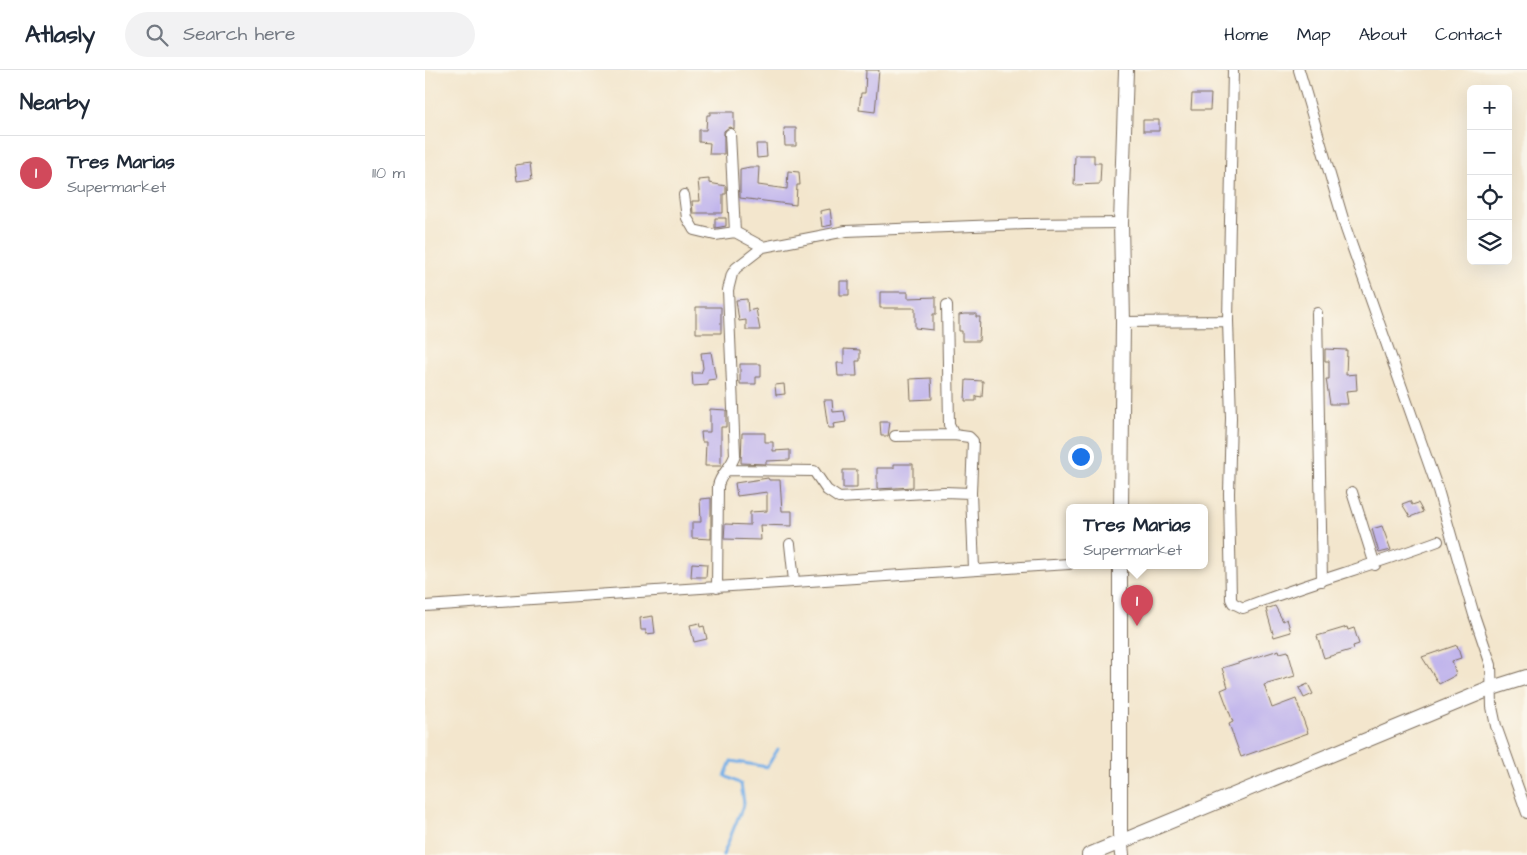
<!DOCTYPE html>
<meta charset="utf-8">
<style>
body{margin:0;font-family:"Architects Daughter",sans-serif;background:#f2f2f3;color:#1f2937}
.controls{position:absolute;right:15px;top:15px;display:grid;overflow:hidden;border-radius:8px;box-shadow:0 5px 20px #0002}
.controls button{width:45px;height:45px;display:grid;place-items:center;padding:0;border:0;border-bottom:1px solid #e0e1e3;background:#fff;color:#1f2937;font:25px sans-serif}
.you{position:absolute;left:655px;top:386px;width:18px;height:18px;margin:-12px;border:4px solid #fff;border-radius:50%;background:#1a73e8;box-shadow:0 0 0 8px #1a73e833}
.badge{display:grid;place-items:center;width:32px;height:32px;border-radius:50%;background:#d1495b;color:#fff;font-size:16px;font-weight:700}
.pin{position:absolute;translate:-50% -41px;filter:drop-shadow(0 1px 2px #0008)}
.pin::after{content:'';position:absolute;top:26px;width:18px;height:15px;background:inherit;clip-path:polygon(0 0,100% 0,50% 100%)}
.popup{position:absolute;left:641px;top:434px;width:142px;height:65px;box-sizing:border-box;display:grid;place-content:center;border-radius:8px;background:#fff;filter:drop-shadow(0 1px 4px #0005);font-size:16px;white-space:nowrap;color:#747a83}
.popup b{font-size:19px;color:#1f2937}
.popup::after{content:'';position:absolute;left:50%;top:100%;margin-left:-10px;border:10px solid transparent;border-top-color:#fff}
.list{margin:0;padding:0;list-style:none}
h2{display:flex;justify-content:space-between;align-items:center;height:65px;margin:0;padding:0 20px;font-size:21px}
h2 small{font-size:16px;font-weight:400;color:#747a83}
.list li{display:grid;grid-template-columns:32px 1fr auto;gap:15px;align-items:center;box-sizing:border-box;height:75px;padding:0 20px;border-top:1px solid #e0e1e3}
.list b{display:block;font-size:19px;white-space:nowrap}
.list p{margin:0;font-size:16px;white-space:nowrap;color:#747a83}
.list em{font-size:16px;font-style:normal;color:#747a83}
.icon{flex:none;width:28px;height:28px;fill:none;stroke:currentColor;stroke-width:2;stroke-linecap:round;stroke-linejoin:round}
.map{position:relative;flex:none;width:1102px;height:785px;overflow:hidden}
header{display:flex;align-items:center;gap:30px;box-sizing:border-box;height:70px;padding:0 25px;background:#fff;border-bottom:1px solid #e0e1e3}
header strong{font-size:24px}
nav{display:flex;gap:28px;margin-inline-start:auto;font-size:18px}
.search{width:350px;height:45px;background:#f2f2f3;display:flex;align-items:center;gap:12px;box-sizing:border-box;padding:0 18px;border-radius:28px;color:#747a83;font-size:19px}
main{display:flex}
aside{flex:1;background:#fff}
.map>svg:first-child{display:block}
</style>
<header>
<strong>Atlasly</strong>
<div class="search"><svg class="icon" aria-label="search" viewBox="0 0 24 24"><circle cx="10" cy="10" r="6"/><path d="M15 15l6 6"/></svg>Search here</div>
<nav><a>Home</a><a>Map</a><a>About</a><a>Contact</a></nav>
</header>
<main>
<aside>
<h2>Nearby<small></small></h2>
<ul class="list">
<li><span class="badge">1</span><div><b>Tres Marias</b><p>Supermarket</p></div><em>110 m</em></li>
</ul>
</aside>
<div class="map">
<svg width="1102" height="785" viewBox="0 0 1102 785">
<rect width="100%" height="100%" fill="#fbf7ec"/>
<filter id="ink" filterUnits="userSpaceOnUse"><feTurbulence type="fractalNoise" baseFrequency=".02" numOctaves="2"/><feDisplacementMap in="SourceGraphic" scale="10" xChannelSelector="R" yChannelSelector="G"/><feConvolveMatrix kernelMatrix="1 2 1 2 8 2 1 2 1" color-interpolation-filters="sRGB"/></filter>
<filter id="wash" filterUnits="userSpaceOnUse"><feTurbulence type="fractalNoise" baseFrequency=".0096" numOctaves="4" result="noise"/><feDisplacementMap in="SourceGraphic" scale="20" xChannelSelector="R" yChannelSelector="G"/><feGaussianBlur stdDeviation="1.12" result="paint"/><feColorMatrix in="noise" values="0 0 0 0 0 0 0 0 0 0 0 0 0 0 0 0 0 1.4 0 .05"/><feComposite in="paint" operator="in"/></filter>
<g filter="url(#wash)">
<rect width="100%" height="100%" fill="#f3e6cd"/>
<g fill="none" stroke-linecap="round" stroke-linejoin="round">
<path stroke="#78b1e8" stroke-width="3" d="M 298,785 L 319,733 L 316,714 L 300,706 L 306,691 L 342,697 L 353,679"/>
</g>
<g id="blocks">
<path fill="#c1b5ec" d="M 441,0 L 454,0 L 450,42 L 434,40 L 436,23 L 440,23 Z
M 767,24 L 786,24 L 785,40 L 766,40 Z
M 285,42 L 309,42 L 309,59 L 304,57 L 299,61 L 299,84 L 284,84 L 285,73 L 274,72 L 274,60 L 281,60 L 282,45 L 285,45 Z
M 718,50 L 734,50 L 734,61 L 718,61 Z
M 359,58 L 371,58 L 371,76 L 360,76 Z
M 331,74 L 341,74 L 342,87 L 332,88 Z
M 650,85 L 669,85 L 669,93 L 676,93 L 675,114 L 649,115 Z
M 105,93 L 107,109 L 92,111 L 90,95 Z
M 325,97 L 334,97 L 333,115 L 362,119 L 363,101 L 374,102 L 375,115 L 372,115 L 371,135 L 315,128 L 315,99 Z
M 284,109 L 284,113 L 301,116 L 301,124 L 298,124 L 298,143 L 268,143 L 267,131 L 275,131 L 273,110 Z
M 405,139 L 407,155 L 397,157 L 395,141 Z
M 290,148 L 301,148 L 301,156 L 290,158 Z
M 415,211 L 424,211 L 424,225 L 415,225 Z
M 455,222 L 483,222 L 483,228 L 511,227 L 511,244 L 508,244 L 508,260 L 490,258 L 490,238 L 455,238 Z
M 322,229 L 323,241 L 331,239 L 335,260 L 321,260 L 321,250 L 314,251 L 311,230 Z
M 271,237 L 296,237 L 296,263 L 271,263 Z
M 539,244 L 551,244 L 551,247 L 555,247 L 554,271 L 537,271 L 537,261 L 534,261 L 534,245 Z
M 419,279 L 435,280 L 435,291 L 431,291 L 432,306 L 413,306 L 412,293 L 419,293 Z
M 900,279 L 922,280 L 921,305 L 931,304 L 932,320 L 921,321 L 923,334 L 905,334 L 901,309 L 904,309 L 904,291 L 900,291 Z
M 286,282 L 291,309 L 283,310 L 283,315 L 268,316 L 267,303 L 276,303 L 278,298 L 276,283 Z
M 315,294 L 336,294 L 336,307 L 331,307 L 331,314 L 315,314 Z
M 506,308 L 507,329 L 486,330 L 485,309 Z
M 541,310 L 558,311 L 557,327 L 551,326 L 551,331 L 540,331 Z
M 359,314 L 360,324 L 351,325 L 350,315 Z
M 399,330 L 407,330 L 408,342 L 419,341 L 421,352 L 408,354 L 409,358 L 403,358 Z
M 285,339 L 301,340 L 301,357 L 296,357 L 296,396 L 280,396 L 281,372 L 277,372 L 276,362 L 285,362 Z
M 455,352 L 465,352 L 463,366 L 456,366 Z
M 317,363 L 340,363 L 340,372 L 348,372 L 348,381 L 365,380 L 365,390 L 341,391 L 341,394 L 316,393 Z
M 469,394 L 488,394 L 488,417 L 452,419 L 452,398 L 469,398 Z
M 418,400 L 432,400 L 432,418 L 418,418 Z
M 343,408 L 344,410 L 355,410 L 357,441 L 367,441 L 367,456 L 335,455 L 336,470 L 299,469 L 300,454 L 325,455 L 325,442 L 342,441 L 342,422 L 312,426 L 310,413 Z
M 286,428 L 286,469 L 267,468 L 267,452 L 276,452 L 275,429 Z
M 985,431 L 987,435 L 993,433 L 998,442 L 985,447 L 977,434 Z
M 957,456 L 966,480 L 954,483 L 947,459 Z
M 267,493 L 282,494 L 281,507 L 266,507 Z
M 850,536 L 858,551 L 862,549 L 866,562 L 849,567 L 841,539 Z
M 228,546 L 230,563 L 221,564 L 221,560 L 216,560 L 215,548 Z
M 274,553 L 275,557 L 279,556 L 282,569 L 269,572 L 265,555 Z
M 922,557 L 923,560 L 929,558 L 934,574 L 928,576 L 929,579 L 899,588 L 892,566 Z
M 1032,575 L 1036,588 L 1027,591 L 1031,605 L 1014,614 L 997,587 Z
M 854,580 L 855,583 L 863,581 L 870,606 L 839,615 L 847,638 L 871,629 L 883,663 L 816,687 L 804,654 L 808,652 L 796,620 L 803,617 L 797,598 Z
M 883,614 L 888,624 L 879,628 L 874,618 Z"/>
</g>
</g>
<g filter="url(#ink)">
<use href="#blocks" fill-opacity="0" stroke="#7b6c5b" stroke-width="1"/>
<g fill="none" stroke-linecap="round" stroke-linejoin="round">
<g stroke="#7b6c5b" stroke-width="12">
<path id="street" d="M 808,0 L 803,251 L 806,348 L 804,423 L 806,529 L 808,533 L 818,538 C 882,513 949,495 1013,471
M 874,0 L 921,159 L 1013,420 L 1049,545 L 1066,595 L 1067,637 L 1071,656 L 1102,743
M 305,64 L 310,162
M 259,125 L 262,148 L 269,160 L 290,165 L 310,162 L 338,177
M 522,235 L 524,355 L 529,365 L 544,367 L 548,371 L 546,423 L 549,499
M 892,243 L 897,511
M 698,252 L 803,251
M 470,366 L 529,365
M 302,400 L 389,401 L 402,420 L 414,428 L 519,422 L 546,423
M 927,422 L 950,495
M 365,474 L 369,511
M 292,518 L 293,416 C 295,404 307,397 310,385 L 303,220 L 307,204 L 311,198 L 338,177 L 421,161 L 601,154 L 696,153
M 0,536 L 644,494"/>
</g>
<g stroke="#7b6c5b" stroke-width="16">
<path id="secondary" d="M 696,437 L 698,252 L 696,153 L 701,0
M 695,495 L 695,764 L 697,785
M 664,785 L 1067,618 L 1102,607"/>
</g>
<use href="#street" stroke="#fff" stroke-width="10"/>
<use href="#secondary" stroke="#fff" stroke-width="14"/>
</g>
</g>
</svg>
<div class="controls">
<button>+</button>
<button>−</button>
<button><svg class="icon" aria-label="locate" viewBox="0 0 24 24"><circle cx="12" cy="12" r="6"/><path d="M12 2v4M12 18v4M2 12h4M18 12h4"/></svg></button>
<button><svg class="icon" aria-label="layers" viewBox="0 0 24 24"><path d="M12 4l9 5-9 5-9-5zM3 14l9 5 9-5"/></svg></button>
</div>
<div class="you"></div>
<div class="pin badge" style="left:712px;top:556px">1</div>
<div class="popup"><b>Tres Marias</b>Supermarket</div>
</div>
</main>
